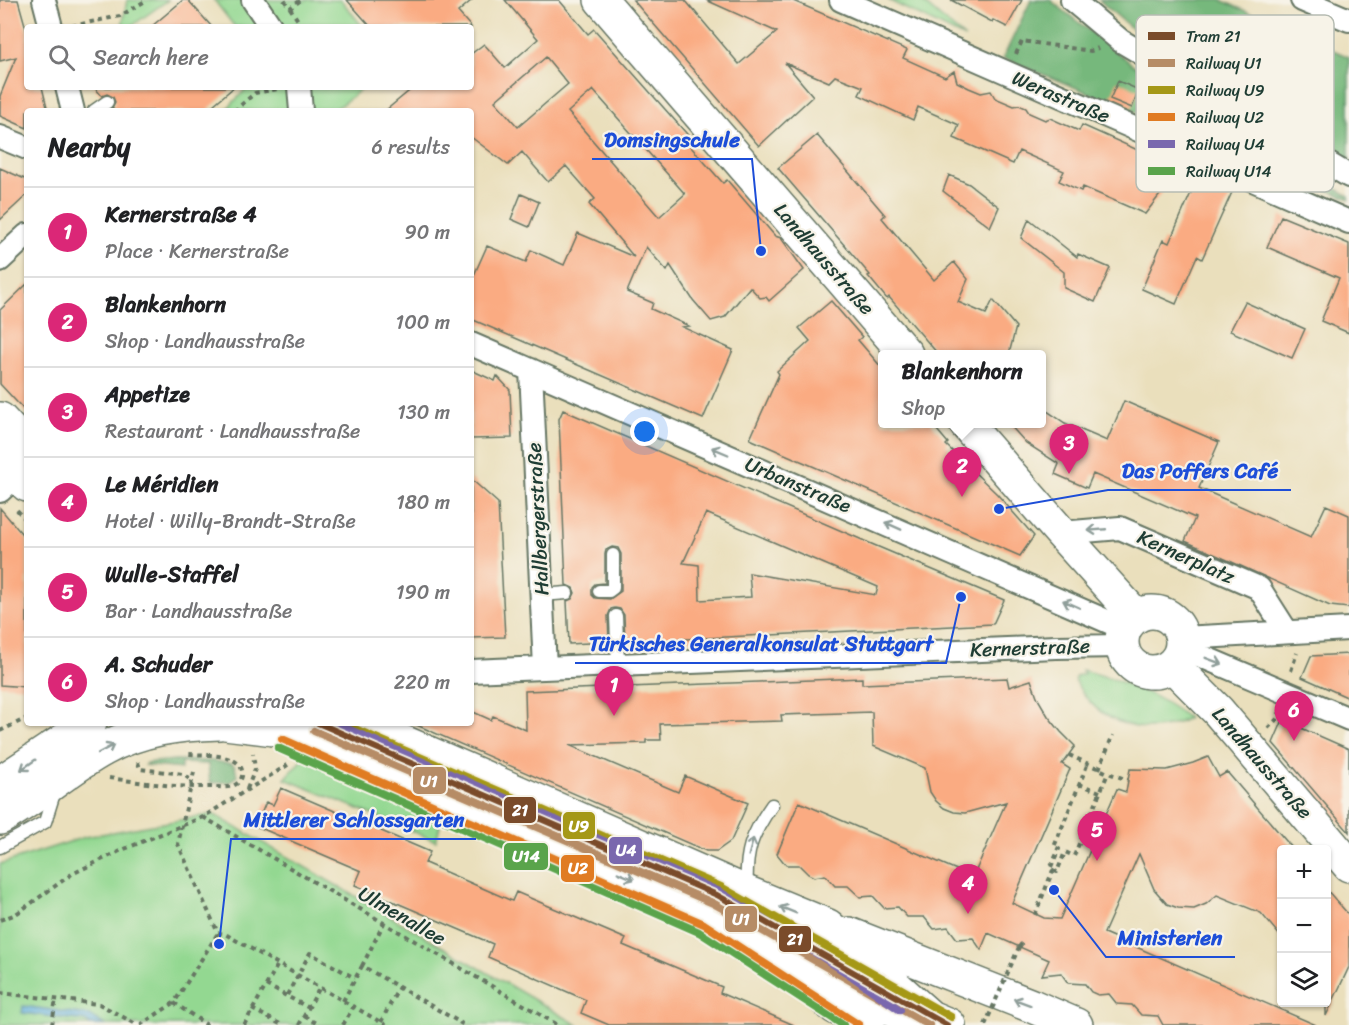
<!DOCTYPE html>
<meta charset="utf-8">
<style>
body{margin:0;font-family:Sriracha,sans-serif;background:#f2f2f2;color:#202124}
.controls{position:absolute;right:18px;bottom:18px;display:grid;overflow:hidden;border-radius:6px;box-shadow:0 2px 4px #0004}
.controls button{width:54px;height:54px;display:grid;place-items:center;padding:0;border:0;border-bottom:2px solid #e0e0e0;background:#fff;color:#202124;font:30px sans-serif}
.you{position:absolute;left:645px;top:432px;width:21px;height:21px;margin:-15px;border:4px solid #fff;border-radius:50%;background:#1a73e8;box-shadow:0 0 0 9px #1a73e833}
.badge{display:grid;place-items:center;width:39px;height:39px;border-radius:50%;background:#db2777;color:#fff;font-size:20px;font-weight:700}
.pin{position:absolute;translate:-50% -50px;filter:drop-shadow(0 2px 3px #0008)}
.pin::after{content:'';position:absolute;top:32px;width:21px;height:18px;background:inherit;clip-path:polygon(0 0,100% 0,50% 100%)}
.popup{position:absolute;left:878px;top:350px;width:168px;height:78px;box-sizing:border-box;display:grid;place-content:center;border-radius:6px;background:#fff;filter:drop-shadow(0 2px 4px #0005);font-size:20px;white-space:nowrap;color:#757577}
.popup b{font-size:22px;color:#202124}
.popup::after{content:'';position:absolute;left:50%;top:100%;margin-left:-12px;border:12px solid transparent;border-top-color:#fff}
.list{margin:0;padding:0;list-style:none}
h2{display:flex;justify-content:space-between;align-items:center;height:78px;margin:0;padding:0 24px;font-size:26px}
h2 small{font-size:20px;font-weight:400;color:#757577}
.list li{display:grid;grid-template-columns:39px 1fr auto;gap:18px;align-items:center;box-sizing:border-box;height:90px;padding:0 24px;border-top:2px solid #e0e0e0}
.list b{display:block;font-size:22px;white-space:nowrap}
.list p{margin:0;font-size:20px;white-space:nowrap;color:#757577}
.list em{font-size:20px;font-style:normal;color:#757577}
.icon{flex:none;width:33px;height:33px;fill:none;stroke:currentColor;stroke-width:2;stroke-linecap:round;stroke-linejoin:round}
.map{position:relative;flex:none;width:1349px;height:1025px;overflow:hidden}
.search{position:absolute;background:#fff;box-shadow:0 2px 4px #0004;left:24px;top:24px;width:450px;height:66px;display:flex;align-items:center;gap:15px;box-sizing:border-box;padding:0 21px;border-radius:6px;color:#757577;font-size:22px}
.panel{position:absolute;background:#fff;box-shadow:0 2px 4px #0004;left:24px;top:108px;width:450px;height:618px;border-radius:6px}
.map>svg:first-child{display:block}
</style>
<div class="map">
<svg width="1349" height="1025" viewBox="0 0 1349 1025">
<rect width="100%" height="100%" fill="#f7f3e8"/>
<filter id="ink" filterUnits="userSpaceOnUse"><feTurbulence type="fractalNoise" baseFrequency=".0167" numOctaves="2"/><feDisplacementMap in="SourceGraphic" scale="12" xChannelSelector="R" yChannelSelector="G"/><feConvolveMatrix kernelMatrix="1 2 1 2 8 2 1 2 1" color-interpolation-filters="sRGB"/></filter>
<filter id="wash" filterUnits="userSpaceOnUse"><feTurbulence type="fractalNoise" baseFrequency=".008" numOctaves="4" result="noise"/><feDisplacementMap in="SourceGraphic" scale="24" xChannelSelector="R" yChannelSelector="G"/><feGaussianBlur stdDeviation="1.35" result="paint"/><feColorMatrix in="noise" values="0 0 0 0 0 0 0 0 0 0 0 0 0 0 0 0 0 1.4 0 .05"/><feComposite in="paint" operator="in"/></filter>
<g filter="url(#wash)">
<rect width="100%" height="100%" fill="#eadfbc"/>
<path fill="#93d891" stroke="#598a62" stroke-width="1.5" d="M 127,0 L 168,0 L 130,27 L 122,27 Z
M 214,0 L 341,0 L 363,27 L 235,27 Z
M 888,0 L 920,0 L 965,38 Z
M 248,87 L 364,87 L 333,111 L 225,111 Z
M 1082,670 C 1120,680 1157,693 1188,718 C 1148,741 1095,723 1075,680 L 1076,676 L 1084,674 Z
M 303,758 L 348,773 L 443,814 L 436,841 L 285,779 Z
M 213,814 L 578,1025 L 0,1025 L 0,864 L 85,837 Z"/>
<path fill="#76b87b" stroke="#4a7a58" stroke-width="1.5" d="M 1031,0 L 1050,0 L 1163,88 L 1349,196 L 1349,199 L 1003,58 Z
M 1099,0 L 1221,0 L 1349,57 L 1349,160 L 1168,60 Z
M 175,760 L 214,761 L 232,764 L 235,767 L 237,776 L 230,782 L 210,783 L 208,764 L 181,763 L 181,769 L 145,765 L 146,763 Z"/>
<path fill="#61b1dc" stroke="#407788" stroke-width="1.5" d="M 23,1006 L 89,1015 L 105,1025 L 91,1025 L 85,1021 L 22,1013 Z"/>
<g id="blocks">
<path fill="#faab82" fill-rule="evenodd" d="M 0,0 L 18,0 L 27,32 L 27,87 L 42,87 L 48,111 L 27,111 L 27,128 L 0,116 L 0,96 L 16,57 L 0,61 Z
M 183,0 L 188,0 L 212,27 L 151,27 Z
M 347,0 L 472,0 L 458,12 L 471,27 L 371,27 Z
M 505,0 L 559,0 L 588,34 L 594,29 L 694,142 L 690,146 L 723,183 L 727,180 L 775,236 L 781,238 L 804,270 L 769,301 L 766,297 L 760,298 L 750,287 L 725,317 L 711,321 L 693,300 L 670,265 L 667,271 L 646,247 L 627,292 L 653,303 L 651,309 L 689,326 L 682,327 L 733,350 L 703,419 L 471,319 L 471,282 L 487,246 L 526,262 L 531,250 L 564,265 L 578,233 L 634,257 L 589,204 L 595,199 L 566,166 L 548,182 L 522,152 L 508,165 L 471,137 L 471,111 L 385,111 L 414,87 L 471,87 L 471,54 L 484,44 L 505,68 L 538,39 ZM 546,57 L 568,84 L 518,127 L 495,101 ZM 593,90 L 685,194 L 659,217 L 568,112 Z
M 633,0 L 685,0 L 739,64 L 777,32 L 706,0 L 791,0 L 907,50 L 903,58 L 945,77 L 954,71 L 957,82 L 969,88 L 981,93 L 991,91 L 995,98 L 1014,106 L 1019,105 L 1026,108 L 1029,113 L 1045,120 L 1050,118 L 1079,131 L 1082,125 L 1180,169 L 1145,214 L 1083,187 L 1081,191 L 1059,181 L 1064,171 L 1019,151 L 1013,164 L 954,138 L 959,125 L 918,107 L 913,120 L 859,95 L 863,87 L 835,76 L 829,82 L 785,63 L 813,96 L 759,146 Z
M 951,0 L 1022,0 L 1007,27 L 993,20 L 992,22 Z
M 1193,27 L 1294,87 L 1281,112 L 1178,51 Z
M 1118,81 L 1139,90 L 1132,108 L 1110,99 Z
M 94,87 L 234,87 L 206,111 L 115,111 L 112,108 L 115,102 L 113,97 L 107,94 L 102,96 Z
M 817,135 L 885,215 L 882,218 L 934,280 L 954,262 L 968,279 L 958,302 L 986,314 L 993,300 L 1016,327 L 1009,354 L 938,354 L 889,297 L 887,299 L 868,276 L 870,275 L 778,168 Z
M 0,168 L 27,180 L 27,195 L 0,220 Z
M 949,175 L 969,184 L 999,207 L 990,227 L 943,191 Z
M 1198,177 L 1233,190 L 1202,259 L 1197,256 L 1176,304 L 1142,289 L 1163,240 L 1169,243 Z
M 521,194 L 539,202 L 529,227 L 511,219 Z
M 1281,216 L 1349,244 L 1349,333 L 1321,321 L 1339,278 L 1267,247 Z
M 1029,219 L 1077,257 L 1078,254 L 1110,268 L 1095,302 L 1064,288 L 1064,272 L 1021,238 Z
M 27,284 L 27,413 L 0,384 L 0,310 Z
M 831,301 L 862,337 L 858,340 L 882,368 L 882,423 L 931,423 L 948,443 L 946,445 L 997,494 L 1034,536 L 1020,556 L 750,439 L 779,374 L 777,371 L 810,341 L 799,328 Z
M 1245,302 L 1305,329 L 1292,358 L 1230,331 Z
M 471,370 L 495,381 L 497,376 L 510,390 L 512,438 L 471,439 Z
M 1124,401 L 1219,442 L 1199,488 L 1311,537 L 1326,505 L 1349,515 L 1349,608 L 1330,606 L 1185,541 L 1195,518 L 1093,474 L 1087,488 L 1055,474 L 1059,464 L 1026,443 L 1008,423 L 1041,423 L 1041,407 L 1065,423 L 1107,441 Z
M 563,410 L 874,545 L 1004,600 L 993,624 L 625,642 L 624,615 L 620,609 L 615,608 L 611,609 L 608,616 L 609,642 L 569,644 L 567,601 L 572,599 L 575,593 L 573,588 L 566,585 L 559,419 ZM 706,513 L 878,587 L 876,595 L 749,573 L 751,597 L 700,600 L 699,565 L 683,563 ZM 612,547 L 618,548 L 621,554 L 621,591 L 610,599 L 595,598 L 592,595 L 592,587 L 595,584 L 605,583 L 605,554 L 606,550 Z
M 471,479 L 498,503 L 505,637 L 471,638 Z
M 0,508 L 27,540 L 27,687 L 0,685 Z
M 1349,654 L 1349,698 L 1302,677 L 1311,656 Z
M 862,678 L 862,684 L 1007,678 L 1009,687 L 1031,680 L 1038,699 L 1048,716 L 1061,732 L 1075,746 L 1062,764 L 1070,769 L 1012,903 L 1044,918 L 1060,919 L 1117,789 L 1126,792 L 1130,769 L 1167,770 L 1193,763 L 1208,757 L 1219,777 L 1227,772 L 1293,849 L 1281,849 L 1281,937 L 1261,913 L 1217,895 L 1206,904 L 1194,909 L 1178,908 L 1167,904 L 1154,889 L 1139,854 L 1104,933 L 1316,1025 L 1163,1025 L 1158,1016 L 1141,1015 L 1132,1005 L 1117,1004 L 1109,994 L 1098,995 L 1091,992 L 1085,984 L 1068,983 L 1061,973 L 1042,975 L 1049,960 L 988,933 L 981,950 L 973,938 L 957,939 L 948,927 L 934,929 L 924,917 L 907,917 L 898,907 L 884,908 L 873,896 L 860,897 L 848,886 L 835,886 L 825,875 L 814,877 L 808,874 L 799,865 L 786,865 L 777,854 L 799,802 L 973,877 L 1006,802 L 965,813 L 954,812 L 944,808 L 936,801 L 930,792 L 925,768 L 873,746 L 872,712 L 781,715 L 782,721 L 660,724 L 661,740 L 646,740 L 646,743 L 569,745 L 678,792 L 685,776 L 748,803 L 731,841 L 717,851 L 706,851 L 412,723 L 471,723 L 471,711 L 491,720 L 493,716 L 526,730 L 525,691 Z
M 1283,720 L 1349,749 L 1349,832 L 1273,743 Z
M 281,788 L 430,852 L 425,863 L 512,901 L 516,892 L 626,939 L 623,945 L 722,987 L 720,993 L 794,1025 L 609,1025 L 581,1013 L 586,1000 L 488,957 L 493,944 L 355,885 L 361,871 L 256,826 L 266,802 L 273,805 Z
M 1326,889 L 1349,915 L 1349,967 L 1326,1016 Z"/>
</g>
</g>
<g filter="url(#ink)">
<use href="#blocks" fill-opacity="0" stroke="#667664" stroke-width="1.5"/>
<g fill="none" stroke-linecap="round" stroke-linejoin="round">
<g stroke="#667664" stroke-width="15">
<path id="lane" d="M 94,111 L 107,102
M 599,591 L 609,591 L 613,588 L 613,555
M 542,595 L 567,593
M 616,616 L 618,665
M 0,847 L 45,822 L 55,790
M 747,889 C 745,852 751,835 772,805"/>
</g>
<g stroke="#667664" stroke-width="26">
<path id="street" d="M 44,0 L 51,27
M 253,0 L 271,27
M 841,0 L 1349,222
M 1072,0 L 1121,41 L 1349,176
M 1302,0 L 1349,20
M 67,87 L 73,111
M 299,87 L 301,111
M 0,137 L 27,148
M 0,260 L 27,235
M 471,344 L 1125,629
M 531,370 L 545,668
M 0,491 L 17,475
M 1061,533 L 1120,528 L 1259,588 L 1287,632
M 1182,638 L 1349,629
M 1182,648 L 1349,719
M 471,671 L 1056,647 L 1122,646"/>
</g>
<g stroke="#667664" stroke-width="36">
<path id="secondary" d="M 601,0 L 906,354
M 0,419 L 27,448
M 966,424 L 1061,533 L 1136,616
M 0,456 L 27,485
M1122 642a30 30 0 1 1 60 0a30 30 0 1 1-60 0Z
M 1172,665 L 1218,711 L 1349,865"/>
</g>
<g stroke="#667664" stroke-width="36">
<path id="primary" d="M 225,723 L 274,729 L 330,748 L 690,904 L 921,1025
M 360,723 L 748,893 L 828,926 L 930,1017 L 949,1025
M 0,783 L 90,723
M 0,818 C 37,798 67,769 104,749 C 140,729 179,724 220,723
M 849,934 L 1032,1006 L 1076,1025
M 798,978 L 835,1007 L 867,1025"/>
</g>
<path stroke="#667664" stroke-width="4" stroke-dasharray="4.5 4.5" stroke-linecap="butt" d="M 284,0 L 290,8 L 301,0
M 290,8 L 301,25 L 298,27
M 72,26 L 120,16 L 147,0
M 1016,54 L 1022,41 L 1091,51 L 1098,48
M 234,111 L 255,93 L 278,89
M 17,510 L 27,521
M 1291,671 L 1297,653
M 1268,728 L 1277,719 L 1279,713
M 0,731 L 27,718
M 1069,755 L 1108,773 L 1128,780
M 138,762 L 140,769 L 183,774 L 192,781
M 1099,769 L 1113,735
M 194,772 L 178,844 L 218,933 L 225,934 L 386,1025
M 109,778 C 145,783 179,788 215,787 C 220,787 227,788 233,786 C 237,784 241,781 242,776 C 246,753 203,755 189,754
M 1079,784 L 1100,792
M 247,789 L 255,769 L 253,754
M 203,817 L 558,1025
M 1053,870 L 1057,872 L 1065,852 L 1074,856 L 1108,773
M 1035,915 L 1053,870 L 1050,869 L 1059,849 L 1054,847 L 1088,763
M 0,920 L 16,914 L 72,874 L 122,850 L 203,817 L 291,763
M 1019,947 L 1023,942
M 362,966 L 384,923
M 266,985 L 309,1008
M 0,993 L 99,1004 L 138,1025
M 287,995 L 310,953 L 355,978
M 343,1001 L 362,966 L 461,1023 L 460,1025
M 174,1003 L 207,1025
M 252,1009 L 282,1025
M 304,1016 L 319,1025
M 381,1022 L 399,987
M 52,1025 L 56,998
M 140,1025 L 174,1003 L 218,933
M 244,1025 L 277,966
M 299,1025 L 320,987
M 343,1025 L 353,1007"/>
<use href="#lane" stroke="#fff" stroke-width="12"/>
<use href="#street" stroke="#fff" stroke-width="22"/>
<use href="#secondary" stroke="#fff" stroke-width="33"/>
<use href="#primary" stroke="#fff" stroke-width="33"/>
<path stroke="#667664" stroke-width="4" stroke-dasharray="4.5 4.5" stroke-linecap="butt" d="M 985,1025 L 1019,947"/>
<g stroke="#f7f3e8" stroke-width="12">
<path id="rail-1" d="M 314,731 L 713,903 L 929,1025"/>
</g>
<g stroke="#f7f3e8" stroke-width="12">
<path id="rail-2" d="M 341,723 L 721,887 L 951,1017"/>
</g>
<g stroke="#f7f3e8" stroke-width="12">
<path id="rail-3" d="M 282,739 L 704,924 L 859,1025"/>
</g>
<g stroke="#f7f3e8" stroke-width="12">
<path id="rail-4" d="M 334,723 L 720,892 L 846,972 L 900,1010"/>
</g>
<g stroke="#f7f3e8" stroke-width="12">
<path id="rail-5" d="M 278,748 L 699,932 L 843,1025"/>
</g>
<use href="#rail-1" stroke="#b68c66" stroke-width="8"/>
<use href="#rail-2" stroke="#a59817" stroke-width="8"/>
<use href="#rail-3" stroke="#e07b22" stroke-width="8"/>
<use href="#rail-4" stroke="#7a68ae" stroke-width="8"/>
<use href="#rail-5" stroke="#5aa44b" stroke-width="8"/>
<g stroke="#f7f3e8" stroke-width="10">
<path id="tram-1" d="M 318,723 L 717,895 L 947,1025"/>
</g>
<use href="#tram-1" stroke="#7a4b2a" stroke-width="6"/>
</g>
<defs><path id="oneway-shaft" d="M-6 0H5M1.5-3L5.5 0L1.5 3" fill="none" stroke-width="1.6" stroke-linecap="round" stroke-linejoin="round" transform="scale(1.5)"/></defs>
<g stroke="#8f9e9a">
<use href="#oneway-shaft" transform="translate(720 451) rotate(-157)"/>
<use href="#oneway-shaft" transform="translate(893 526) rotate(-156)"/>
<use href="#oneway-shaft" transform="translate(1097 530) rotate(175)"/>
<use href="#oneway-shaft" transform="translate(1071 604) rotate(-156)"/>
<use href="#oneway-shaft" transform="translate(1214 661) rotate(21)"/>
<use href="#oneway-shaft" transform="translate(106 749) rotate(-28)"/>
<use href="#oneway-shaft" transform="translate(28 765) rotate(145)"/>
<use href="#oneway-shaft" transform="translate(751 847) rotate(-75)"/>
<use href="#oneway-shaft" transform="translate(626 876) rotate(23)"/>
<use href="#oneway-shaft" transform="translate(788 910) rotate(-158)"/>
<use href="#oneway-shaft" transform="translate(1022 1002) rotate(-159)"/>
</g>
</g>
<g text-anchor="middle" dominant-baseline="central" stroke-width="4.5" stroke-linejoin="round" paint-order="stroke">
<g font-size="20" fill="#1f3d34" stroke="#f7f3e8">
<text transform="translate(1061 97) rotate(23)">Werastraße</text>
<text transform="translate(824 259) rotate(49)">Landhausstraße</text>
<text transform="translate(798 485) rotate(23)">Urbanstraße</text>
<text transform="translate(538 519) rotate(-93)">Hallbergerstraße</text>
<text transform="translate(1186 557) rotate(24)">Kernerplatz</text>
<text transform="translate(1030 648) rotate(-2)">Kernerstraße</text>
<text transform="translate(1262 763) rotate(49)">Landhausstraße</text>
<text transform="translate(402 916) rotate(30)">Ulmenallee</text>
</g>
</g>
<rect x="1136" y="15" width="198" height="177" rx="9" fill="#f7f3e8" stroke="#b6bcb2" stroke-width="1.5"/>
<rect x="1148" y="32" width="27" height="8" fill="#7a4b2a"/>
<rect x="1148" y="59" width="27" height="8" fill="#b68c66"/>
<rect x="1148" y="86" width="27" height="8" fill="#a59817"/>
<rect x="1148" y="113" width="27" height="8" fill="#e07b22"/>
<rect x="1148" y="140" width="27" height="8" fill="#7a68ae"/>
<rect x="1148" y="167" width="27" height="8" fill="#5aa44b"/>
<g font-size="16" fill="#1f3d34">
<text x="1186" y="42">Tram 21</text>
<text x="1186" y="69">Railway U1</text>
<text x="1186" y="96">Railway U9</text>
<text x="1186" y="123">Railway U2</text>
<text x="1186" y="150">Railway U4</text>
<text x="1186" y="177">Railway U14</text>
</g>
<path fill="none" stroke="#1d4ed8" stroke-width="2" d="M761 251L752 159H592M999 509L1108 490H1291M961 597L946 663H575M219 944L231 839H476M1054 890L1106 957H1235"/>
<g fill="#1d4ed8" stroke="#f7f3e8" stroke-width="2">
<circle cx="761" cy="251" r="6"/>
<circle cx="999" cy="509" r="6"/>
<circle cx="961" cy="597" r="6"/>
<circle cx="219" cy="944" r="6"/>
<circle cx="1054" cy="890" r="6"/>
</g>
<g font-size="21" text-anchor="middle" font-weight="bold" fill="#1d4ed8" stroke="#f7f3e8" stroke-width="4.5" stroke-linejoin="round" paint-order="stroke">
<text x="672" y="147">Domsingschule</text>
<text x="1200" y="478">Das Poffers Café</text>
<text x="761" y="651">Türkisches Generalkonsulat Stuttgart</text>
<text x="354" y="827">Mittlerer Schlossgarten</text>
<text x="1170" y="945">Ministerien</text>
</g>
<g stroke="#f7f3e8" stroke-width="2">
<rect x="412" y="766" width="35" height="29" rx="6" fill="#b68c66"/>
<rect x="503" y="796" width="34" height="28" rx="6" fill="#7a4b2a"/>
<rect x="562" y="811" width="34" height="29" rx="6" fill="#a59817"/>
<rect x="608" y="836" width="35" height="29" rx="6" fill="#7a68ae"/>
<rect x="503" y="842" width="46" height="29" rx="6" fill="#5aa44b"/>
<rect x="560" y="854" width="35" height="29" rx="6" fill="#e07b22"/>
<rect x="724" y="905" width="34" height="28" rx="6" fill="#b68c66"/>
<rect x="778" y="925" width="34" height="28" rx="6" fill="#7a4b2a"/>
</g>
<g font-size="16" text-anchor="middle" font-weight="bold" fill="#fff">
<text x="429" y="787">U1</text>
<text x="520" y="816">21</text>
<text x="579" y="832">U9</text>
<text x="626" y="856">U4</text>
<text x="526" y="862">U14</text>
<text x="578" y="874">U2</text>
<text x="741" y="925">U1</text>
<text x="795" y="945">21</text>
</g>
</svg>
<div class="controls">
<button>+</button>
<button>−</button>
<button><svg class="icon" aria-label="layers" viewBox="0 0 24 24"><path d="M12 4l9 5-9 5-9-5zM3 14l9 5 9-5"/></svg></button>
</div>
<div class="you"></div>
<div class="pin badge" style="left:614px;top:716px">1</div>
<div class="pin badge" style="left:962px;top:497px">2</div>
<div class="popup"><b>Blankenhorn</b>Shop</div>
<div class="pin badge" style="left:1069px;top:474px">3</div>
<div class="pin badge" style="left:968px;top:914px">4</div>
<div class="pin badge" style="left:1097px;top:861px">5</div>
<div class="pin badge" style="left:1294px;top:741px">6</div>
<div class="search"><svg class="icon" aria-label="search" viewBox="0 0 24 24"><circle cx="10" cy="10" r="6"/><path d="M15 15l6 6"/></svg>Search here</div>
<section class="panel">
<h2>Nearby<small>6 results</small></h2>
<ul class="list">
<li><span class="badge">1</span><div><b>Kernerstraße 4</b><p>Place · Kernerstraße</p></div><em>90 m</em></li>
<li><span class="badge">2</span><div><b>Blankenhorn</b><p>Shop · Landhausstraße</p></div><em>100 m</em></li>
<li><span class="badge">3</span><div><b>Appetize</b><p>Restaurant · Landhausstraße</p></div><em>130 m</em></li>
<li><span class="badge">4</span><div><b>Le Méridien</b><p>Hotel · Willy-Brandt-Straße</p></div><em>180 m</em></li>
<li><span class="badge">5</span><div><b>Wulle-Staffel</b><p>Bar · Landhausstraße</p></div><em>190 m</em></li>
<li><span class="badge">6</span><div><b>A. Schuder</b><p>Shop · Landhausstraße</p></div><em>220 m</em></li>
</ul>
</section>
</div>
